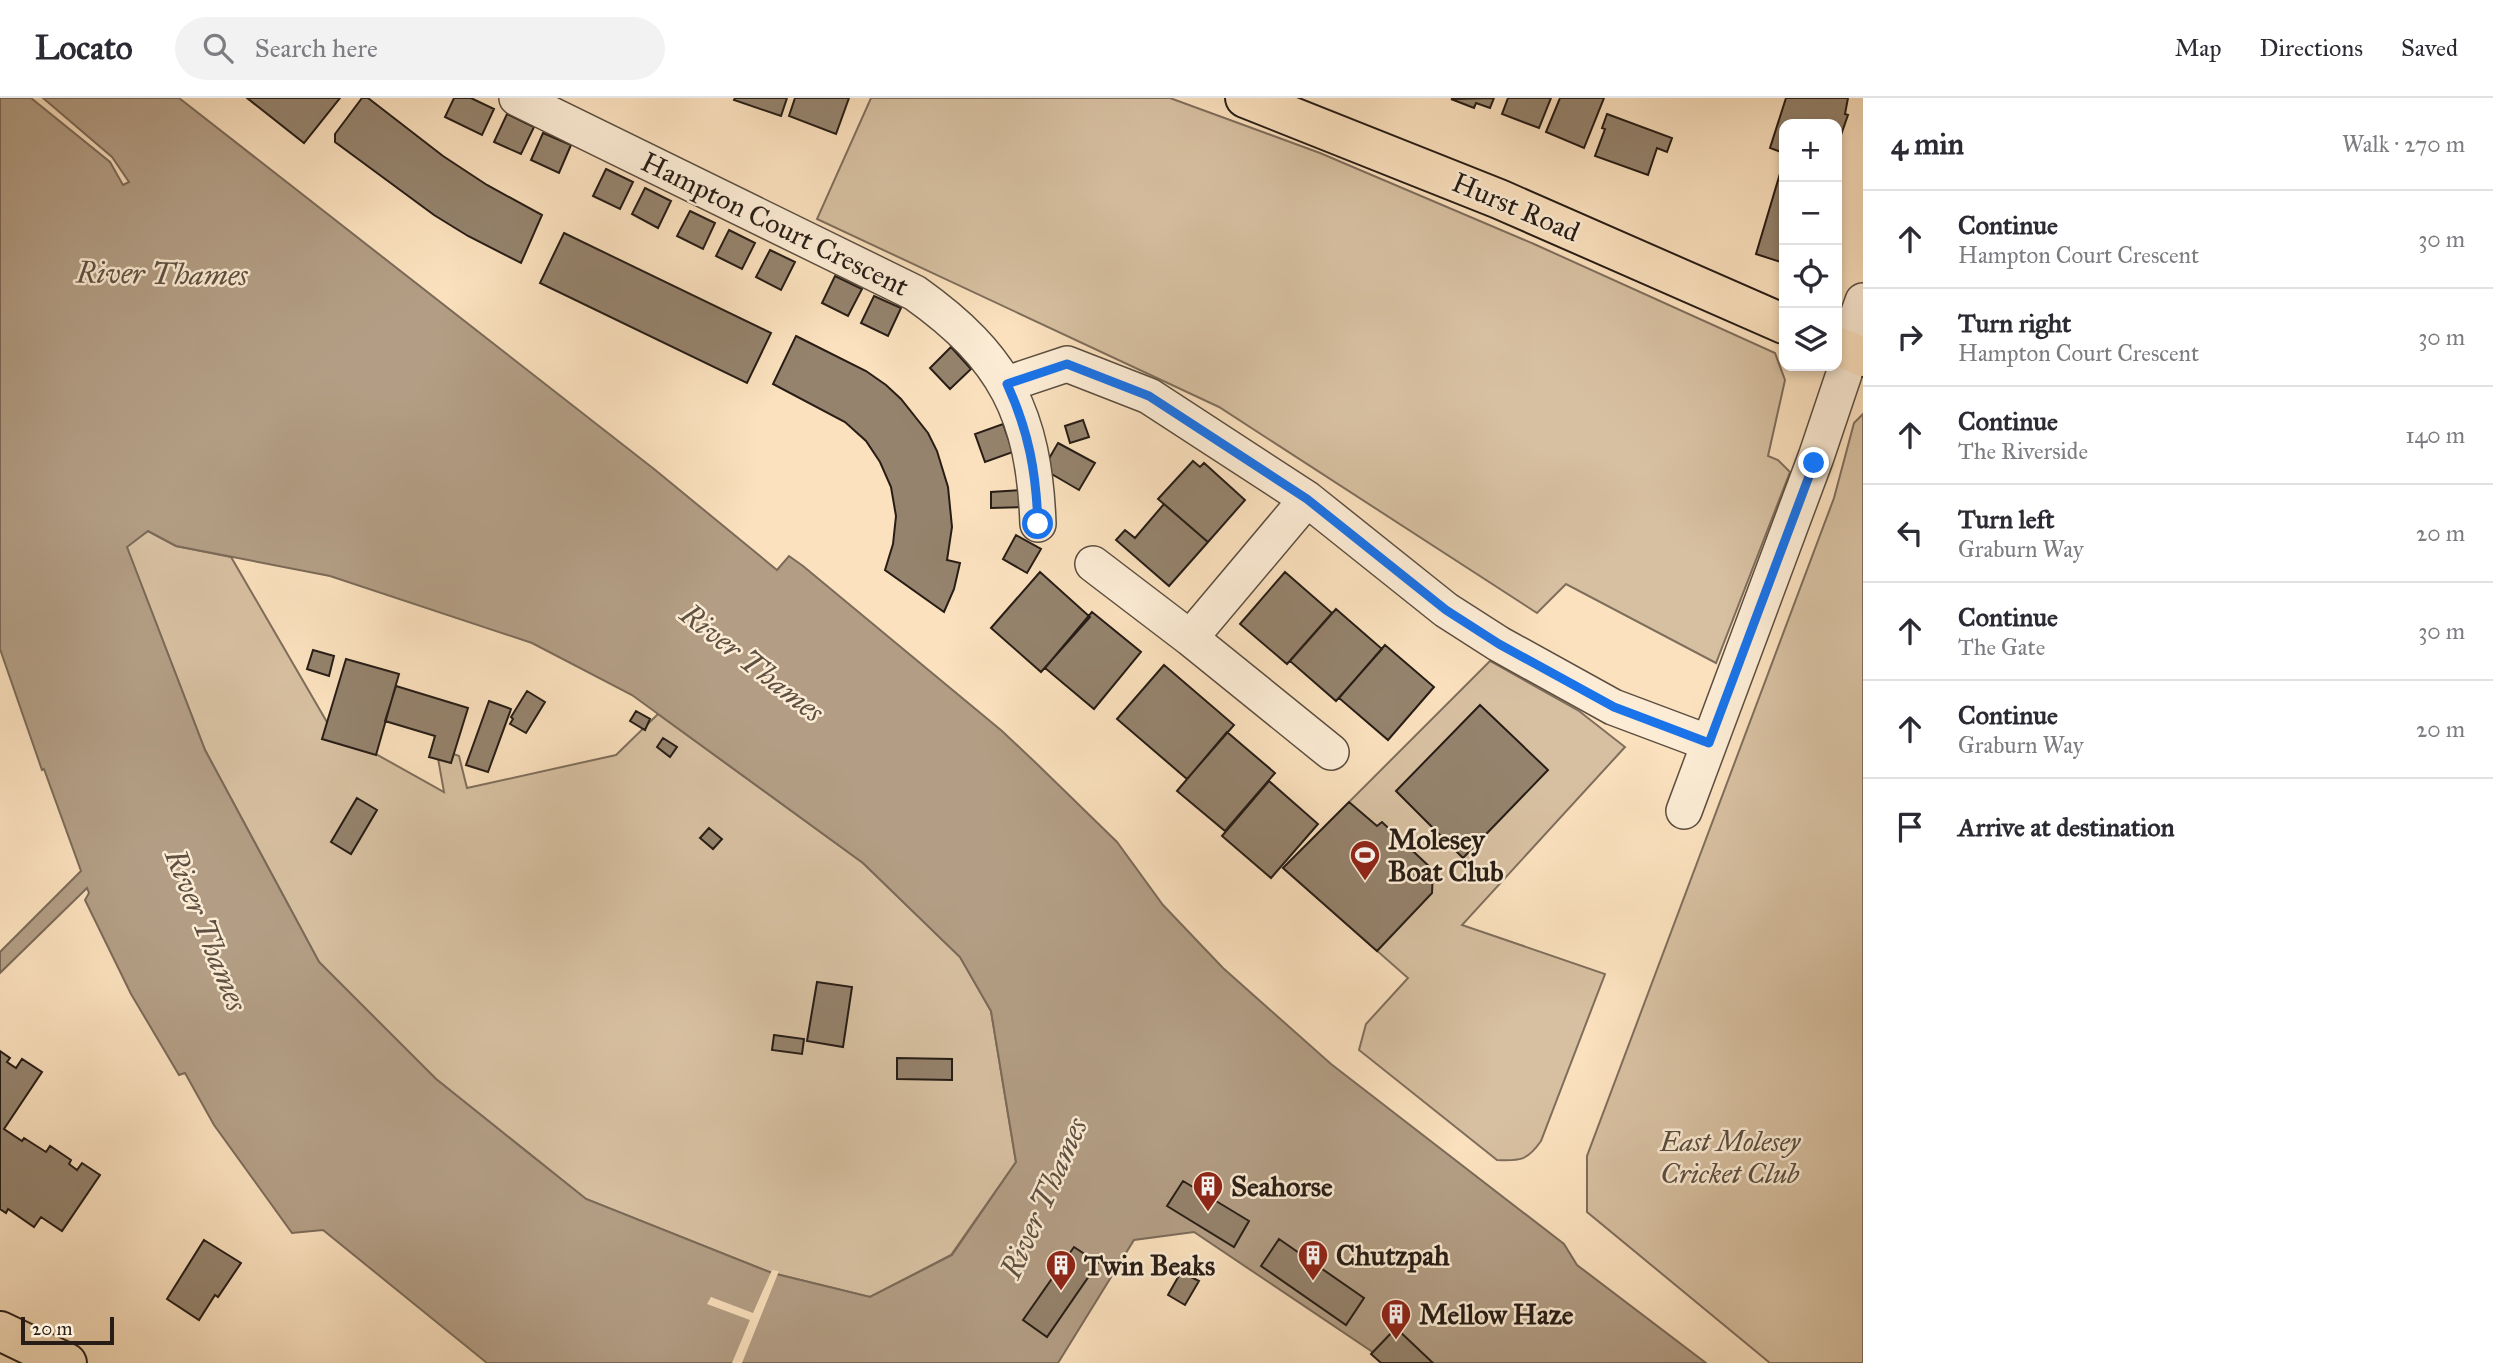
<!DOCTYPE html>
<meta charset="utf-8">
<style>
body{margin:0;font-family:"IM FELL Great Primer",serif;background:#f2f2f3;color:#2b2b33}
.controls{position:absolute;right:21px;top:21px;display:grid;overflow:hidden;border-radius:14px;box-shadow:0 4px 10px #0003}
.controls button{width:63px;height:63px;display:grid;place-items:center;padding:0;border:0;border-bottom:2px solid #e1e1e2;background:#fff;color:#2b2b33;font:35px sans-serif}
.scale{position:absolute;left:21px;bottom:18px;width:93px;box-sizing:border-box;padding-left:7px;border:4px solid #271d16;border-top:0;font-size:19px;line-height:24px;white-space:nowrap;color:#271d16;-webkit-text-stroke:5px #fcecd5;paint-order:stroke}
.stop{position:absolute;width:21px;height:21px;margin:-16px;border:5px solid #1a73e8;border-radius:50%;background:#fff}
.stop.end{background:#1a73e8;border-color:#fff;box-shadow:0 2px 7px #0008}
.list{margin:0;padding:0;list-style:none}
h2{display:flex;justify-content:space-between;align-items:center;height:91px;margin:0;padding:0 28px;font-size:30px}
h2 small{font-size:23px;font-weight:400;color:#7c7c81}
.list li{display:grid;grid-template-columns:46px 1fr auto;gap:21px;align-items:center;box-sizing:border-box;height:98px;padding:0 28px;border-top:2px solid #e1e1e2}
.list b{display:block;font-size:26px;white-space:nowrap}
.list p{margin:0;font-size:23px;white-space:nowrap;color:#7c7c81}
.list em{font-size:23px;font-style:normal;color:#7c7c81}
.icon{flex:none;width:38px;height:38px;fill:none;stroke:currentColor;stroke-width:2;stroke-linecap:round;stroke-linejoin:round}
.map{position:relative;flex:none;width:1863px;height:1265px;overflow:hidden}
header{display:flex;align-items:center;gap:42px;box-sizing:border-box;height:98px;padding:0 35px;background:#fff;border-bottom:2px solid #e1e1e2}
header strong{font-size:33px}
nav{display:flex;gap:38px;margin-inline-start:auto;font-size:24px}
.search{width:490px;height:63px;background:#f2f2f3;display:flex;align-items:center;gap:18px;box-sizing:border-box;padding:0 24px;border-radius:38px;color:#7c7c81;font-size:26px}
main{display:flex}
aside{flex:1;background:#fff}
.map>svg:first-child{display:block}
</style>
<header>
<strong>Locato</strong>
<div class="search"><svg class="icon" aria-label="search" viewBox="0 0 24 24"><circle cx="10" cy="10" r="6"/><path d="M15 15l6 6"/></svg>Search here</div>
<nav><a>Map</a><a>Directions</a><a>Saved</a></nav>
</header>
<main>
<div class="map">
<svg width="1863" height="1265" viewBox="0 0 1863 1265">
<rect width="100%" height="100%" fill="#fbe1be"/>
<filter id="stains"><feTurbulence type="fractalNoise" baseFrequency=".00286" numOctaves="4"/><feColorMatrix values="0 0 0 0 .2 0 0 0 0 .09 0 0 0 0 .02 0 0 0 .5 -.17"/></filter>
<radialGradient id="worn" r=".72"><stop offset=".6" stop-color="#630" stop-opacity="0"/><stop offset="1" stop-color="#630" stop-opacity=".3"/></radialGradient>
<path fill="#d7c0a1" stroke="#7f6e5c" stroke-width="2" d="M 871,0 L 1170,0 L 1320,55 L 1534,146 L 1775,255 L 1785,282 L 1768,358 L 1778,362 L 1790,374 L 1716,565 L 1566,486 L 1537,515 L 1219,309 L 817,121 Z
M 1863,316 L 1863,1265 L 1770,1265 L 1587,1114 L 1587,1058 L 1834,400 L 1854,325 Z
M 148,433 L 176,448 L 231,459 L 331,631 L 444,694 L 436,649 L 459,658 L 467,690 L 616,657 L 658,616 L 863,765 L 960,859 L 991,913 L 1016,1064 L 951,1157 L 870,1199 L 772,1175 L 586,1101 L 436,981 L 319,864 L 205,652 L 126,448 Z
M 1490,563 L 1579,613 L 1625,649 L 1462,827 L 1605,876 L 1541,1043 C 1527,1063 1520,1063 1497,1062 L 1359,952 L 1366,926 L 1408,880 L 1283,770 Z"/>
<path fill="#b39e85" stroke="#7b6a59" stroke-width="2" fill-rule="evenodd" d="M 0,0 L 31,0 L 110,64 L 123,87 L 129,84 L 112,59 L 43,0 L 179,0 L 654,371 L 777,472 L 789,458 L 803,468 L 1002,633 L 1037,666 L 1117,744 L 1163,807 L 1223,870 L 1331,966 L 1564,1146 L 1577,1167 L 1706,1265 L 1389,1265 L 1194,1134 L 1134,1142 L 1058,1265 L 487,1265 L 323,1132 L 292,1135 L 214,1027 L 185,975 L 179,977 L 131,896 L 85,802 L 89,795 L 87,790 L 0,875 L 0,854 L 81,773 L 44,671 L 42,672 L 0,551 ZM 148,433 L 176,448 L 330,478 L 532,545 L 632,597 L 863,765 L 960,859 L 991,913 L 1016,1064 L 952,1157 L 870,1199 L 772,1175 L 586,1101 L 436,981 L 319,864 L 205,652 L 127,449 Z"/>
<path fill="#fbe1be" d="M 772,1172 L 779,1173 L 742,1265 L 732,1265 L 750,1222 L 707,1206 L 711,1199 L 753,1215 Z"/>
<path fill="#95836d" stroke="#271d16" stroke-width="2" d="M 247,0 L 340,0 L 304,45 Z
M 362,0 L 368,0 L 443,58 L 487,87 L 542,117 L 521,165 L 468,138 L 434,117 L 335,44 L 335,36 Z
M 454,0 L 471,0 L 494,11 L 482,37 L 445,19 Z
M 735,0 L 787,0 L 781,18 L 734,2 Z
M 795,0 L 849,0 L 836,36 L 789,18 Z
M 1494,0 L 1490,10 L 1476,5 L 1474,10 L 1451,1 Z
M 1508,0 L 1551,0 L 1539,30 L 1502,16 Z
M 1560,0 L 1604,0 L 1584,50 L 1546,34 Z
M 1786,0 L 1848,0 L 1845,16 L 1848,17 L 1841,37 L 1838,36 L 1837,41 L 1837,26 L 1784,26 L 1784,55 L 1770,50 Z
M 507,16 L 534,29 L 521,56 L 494,44 Z
M 1607,16 L 1672,40 L 1667,54 L 1657,50 L 1648,77 L 1595,58 L 1605,31 L 1602,30 Z
M 543,35 L 571,47 L 559,75 L 531,62 Z
M 1784,62 L 1784,165 L 1756,156 Z
M 606,71 L 633,84 L 620,111 L 593,98 Z
M 645,90 L 671,103 L 658,130 L 632,116 Z
M 690,113 L 715,125 L 703,151 L 677,138 Z
M 729,132 L 755,145 L 742,171 L 716,158 Z
M 564,135 L 771,235 L 747,285 L 540,185 Z
M 770,152 L 795,164 L 781,192 L 756,179 Z
M 835,178 L 862,191 L 848,218 L 822,205 Z
M 874,198 L 901,210 L 888,238 L 861,225 Z
M 796,238 L 866,273 L 886,287 L 901,301 L 928,335 L 937,353 L 948,389 L 952,429 L 947,462 L 960,465 L 954,491 L 944,514 L 885,472 L 893,446 L 896,418 L 891,389 L 880,364 L 866,343 L 845,324 L 773,286 Z
M 951,249 L 971,271 L 950,291 L 930,270 Z
M 1083,322 L 1089,339 L 1070,345 L 1065,328 Z
M 1003,326 L 1013,354 L 985,364 L 975,336 Z
M 1058,345 L 1095,365 L 1079,392 L 1043,371 Z
M 1193,363 L 1200,369 L 1204,365 L 1245,402 L 1208,444 L 1158,401 Z
M 1021,392 L 1022,409 L 991,410 L 991,394 Z
M 1164,406 L 1208,444 L 1169,488 L 1116,442 L 1125,432 L 1135,440 Z
M 1016,437 L 1041,451 L 1027,475 L 1003,461 Z
M 1040,474 L 1090,519 L 1041,574 L 991,530 Z
M 1285,474 L 1332,515 L 1287,566 L 1240,526 Z
M 1336,511 L 1382,551 L 1336,603 L 1290,563 Z
M 1092,514 L 1141,554 L 1094,611 L 1045,570 Z
M 1385,547 L 1434,589 L 1388,642 L 1339,600 Z
M 313,552 L 334,558 L 329,578 L 307,571 Z
M 346,561 L 399,576 L 376,657 L 322,641 Z
M 1164,567 L 1234,627 L 1187,681 L 1117,621 Z
M 396,588 L 468,610 L 451,665 L 429,659 L 435,638 L 385,623 Z
M 527,593 L 545,604 L 526,635 L 510,626 L 513,621 L 511,619 Z
M 489,603 L 511,611 L 488,674 L 466,667 Z
M 1480,607 L 1548,672 L 1463,760 L 1396,693 Z
M 636,613 L 650,621 L 645,632 L 630,623 Z
M 1227,634 L 1275,675 L 1225,733 L 1177,693 Z
M 663,640 L 677,649 L 670,659 L 657,649 Z
M 1269,683 L 1318,726 L 1271,780 L 1222,738 Z
M 357,700 L 377,712 L 351,756 L 331,744 Z
M 1349,704 L 1377,728 L 1382,724 L 1433,772 L 1432,795 L 1377,853 L 1283,770 Z
M 709,730 L 722,741 L 713,751 L 700,740 Z
M 817,884 L 852,889 L 843,949 L 807,943 Z
M 774,937 L 804,941 L 802,956 L 772,952 Z
M 0,953 L 10,960 L 7,964 L 16,970 L 22,961 L 42,974 L 4,1031 L 22,1043 L 24,1040 L 46,1054 L 50,1048 L 71,1062 L 69,1066 L 77,1072 L 82,1065 L 100,1077 L 62,1133 L 41,1119 L 34,1129 L 8,1111 L 6,1115 L 0,1111 Z
M 897,960 L 952,961 L 952,982 L 897,981 Z
M 1183,1083 L 1249,1123 L 1234,1149 L 1167,1108 Z
M 1279,1141 L 1364,1200 L 1346,1227 L 1261,1168 Z
M 204,1142 L 241,1165 L 218,1199 L 215,1197 L 199,1222 L 167,1201 Z
M 1074,1149 L 1098,1165 L 1047,1239 L 1023,1222 Z
M 1181,1174 L 1199,1183 L 1185,1207 L 1168,1197 Z
M 1396,1230 L 1433,1265 L 1381,1265 L 1371,1256 Z"/>
<g fill="none" stroke-linecap="round" stroke-linejoin="round">
<g stroke="#5c4e40" stroke-width="38">
<path id="minor" d="M 517,0 L 915,195 C 1005,259 1034,316 1038,426
M 1007,286 L 1067,266 L 1149,298 L 1307,401 L 1446,512 L 1499,546 L 1613,609 L 1709,645
M 1307,401 L 1190,540 L 1331,654
M 1093,466 L 1190,540
M 1684,713 L 1816,359 L 1844,276 L 1851,237 L 1863,203"/>
</g>
<g stroke="#271d16" stroke-width="42">
<path id="primary" d="M 1245,0 L 1499,101 L 1784,226
M 1837,248 L 1863,259"/>
</g>
<g stroke="#271d16" stroke-width="42">
<path id="trunk" d="M 0,1233 L 67,1265"/>
</g>
<use href="#minor" stroke="#fcecd5" stroke-width="35"/>
<use href="#primary" stroke="#fbe1be" stroke-width="38"/>
<use href="#trunk" stroke="#fbe1be" stroke-width="38"/>
</g>
<g fill="none" stroke-linecap="round" stroke-linejoin="round">
<path stroke="#1a73e8" stroke-width="9" d="M 1038,426 C 1036,374 1029,334 1007,286 L 1067,266 L 1149,298 L 1307,401 L 1446,512 L 1499,546 L 1614,609 L 1709,645 L 1814,365"/>
</g>
<defs>
<g id="stadium-pin" transform="scale(1.575)"><path d="M0 17L-7.5 6A9.5 9.5 0 1 1 7.5 6Z" fill="#8f2418" stroke="#fcecd5"/><path d="M0-5a6.5 5 0 1 0 0 10a6.5 5 0 1 0 0-10ZM-3.5-1.8h7v3.6h-7Z" fill="#fff"/></g>
<g id="building-pin" transform="scale(1.575)"><path d="M0 17L-7.5 6A9.5 9.5 0 1 1 7.5 6Z" fill="#8f2418" stroke="#fcecd5"/><path d="M-4-6H4V6H1V3H-1V6H-4ZM-2.5-4.3h1.7v1.8h-1.7ZM.8-4.3h1.7v1.8H.8ZM-2.5-1h1.7V.8h-1.7ZM.8-1h1.7V.8H.8Z" fill="#fff"/></g>
</defs>
<g fill-rule="evenodd">
<use href="#stadium-pin" x="1365" y="757"/>
<use href="#building-pin" x="1208" y="1088"/>
<use href="#building-pin" x="1313" y="1157"/>
<use href="#building-pin" x="1061" y="1167"/>
<use href="#building-pin" x="1396" y="1216"/>
</g>
<g text-anchor="middle" dominant-baseline="central" stroke-width="5" stroke-linejoin="round" paint-order="stroke">
<g font-size="28" fill="#271d16" stroke="#fcecd5">
<text transform="translate(1516 109) rotate(23)">Hurst Road</text>
<text transform="translate(775 126) rotate(26)">Hampton Court Crescent</text>
</g>
<g font-size="28" font-weight="bold" fill="#271d16" stroke="#fcecd5" text-anchor="start">
<text x="1388" y="741">Molesey<tspan x="1388" dy="32">Boat Club</tspan></text>
<text x="1231" y="1088">Seahorse</text>
<text x="1336" y="1157">Chutzpah</text>
<text x="1084" y="1167">Twin Beaks</text>
<text x="1419" y="1216">Mellow Haze</text>
</g>
<g font-size="28" font-style="italic" fill="#5c4e40" stroke="#fcecd5">
<text x="1730" y="1043">East Molesey<tspan x="1730" dy="32">Cricket Club</tspan></text>
</g>
<g font-size="30" font-style="italic" fill="#5f5142" stroke="#fcecd5">
<text transform="translate(162 176) rotate(1)">River Thames</text>
<text transform="translate(752 565) rotate(38)">River Thames</text>
<text transform="translate(206 832) rotate(68)">River Thames</text>
<text transform="translate(1044 1100) rotate(-66)">River Thames</text>
</g>
</g>
<rect width="100%" height="100%" filter="url(#stains)"/>
<rect width="100%" height="100%" fill="url(#worn)"/>
</svg>
<div class="controls">
<button>+</button>
<button>−</button>
<button><svg class="icon" aria-label="locate" viewBox="0 0 24 24"><circle cx="12" cy="12" r="6"/><path d="M12 2v4M12 18v4M2 12h4M18 12h4"/></svg></button>
<button><svg class="icon" aria-label="layers" viewBox="0 0 24 24"><path d="M12 4l9 5-9 5-9-5zM3 14l9 5 9-5"/></svg></button>
</div>
<div class="scale">20 m</div>
<div class="stop" style="left:1038px;top:426px"></div>
<div class="stop end" style="left:1814px;top:365px"></div>
</div>
<aside>
<h2>4 min<small>Walk · 270 m</small></h2>
<ul class="list">
<li><svg class="icon" aria-label="ahead" viewBox="0 0 24 24"><path d="M12 20V5M6 11l6-6 6 6"/></svg><div><b>Continue</b><p>Hampton Court Crescent</p></div><em>30 m</em></li>
<li><svg class="icon" aria-label="right" viewBox="0 0 24 24"><path d="M7 20v-9h11M14 6l5 5-5 5"/></svg><div><b>Turn right</b><p>Hampton Court Crescent</p></div><em>30 m</em></li>
<li><svg class="icon" aria-label="ahead" viewBox="0 0 24 24"><path d="M12 20V5M6 11l6-6 6 6"/></svg><div><b>Continue</b><p>The Riverside</p></div><em>140 m</em></li>
<li><svg class="icon" aria-label="left" viewBox="0 0 24 24"><path d="M17 20v-9H6M10 6l-5 5 5 5"/></svg><div><b>Turn left</b><p>Graburn Way</p></div><em>20 m</em></li>
<li><svg class="icon" aria-label="ahead" viewBox="0 0 24 24"><path d="M12 20V5M6 11l6-6 6 6"/></svg><div><b>Continue</b><p>The Gate</p></div><em>30 m</em></li>
<li><svg class="icon" aria-label="ahead" viewBox="0 0 24 24"><path d="M12 20V5M6 11l6-6 6 6"/></svg><div><b>Continue</b><p>Graburn Way</p></div><em>20 m</em></li>
<li><svg class="icon" aria-label="arrive" viewBox="0 0 24 24"><path d="M6 21V4h12l-3 4 3 4H6"/></svg><div><b>Arrive at destination</b></div></li>
</ul>
</aside>
</main>
